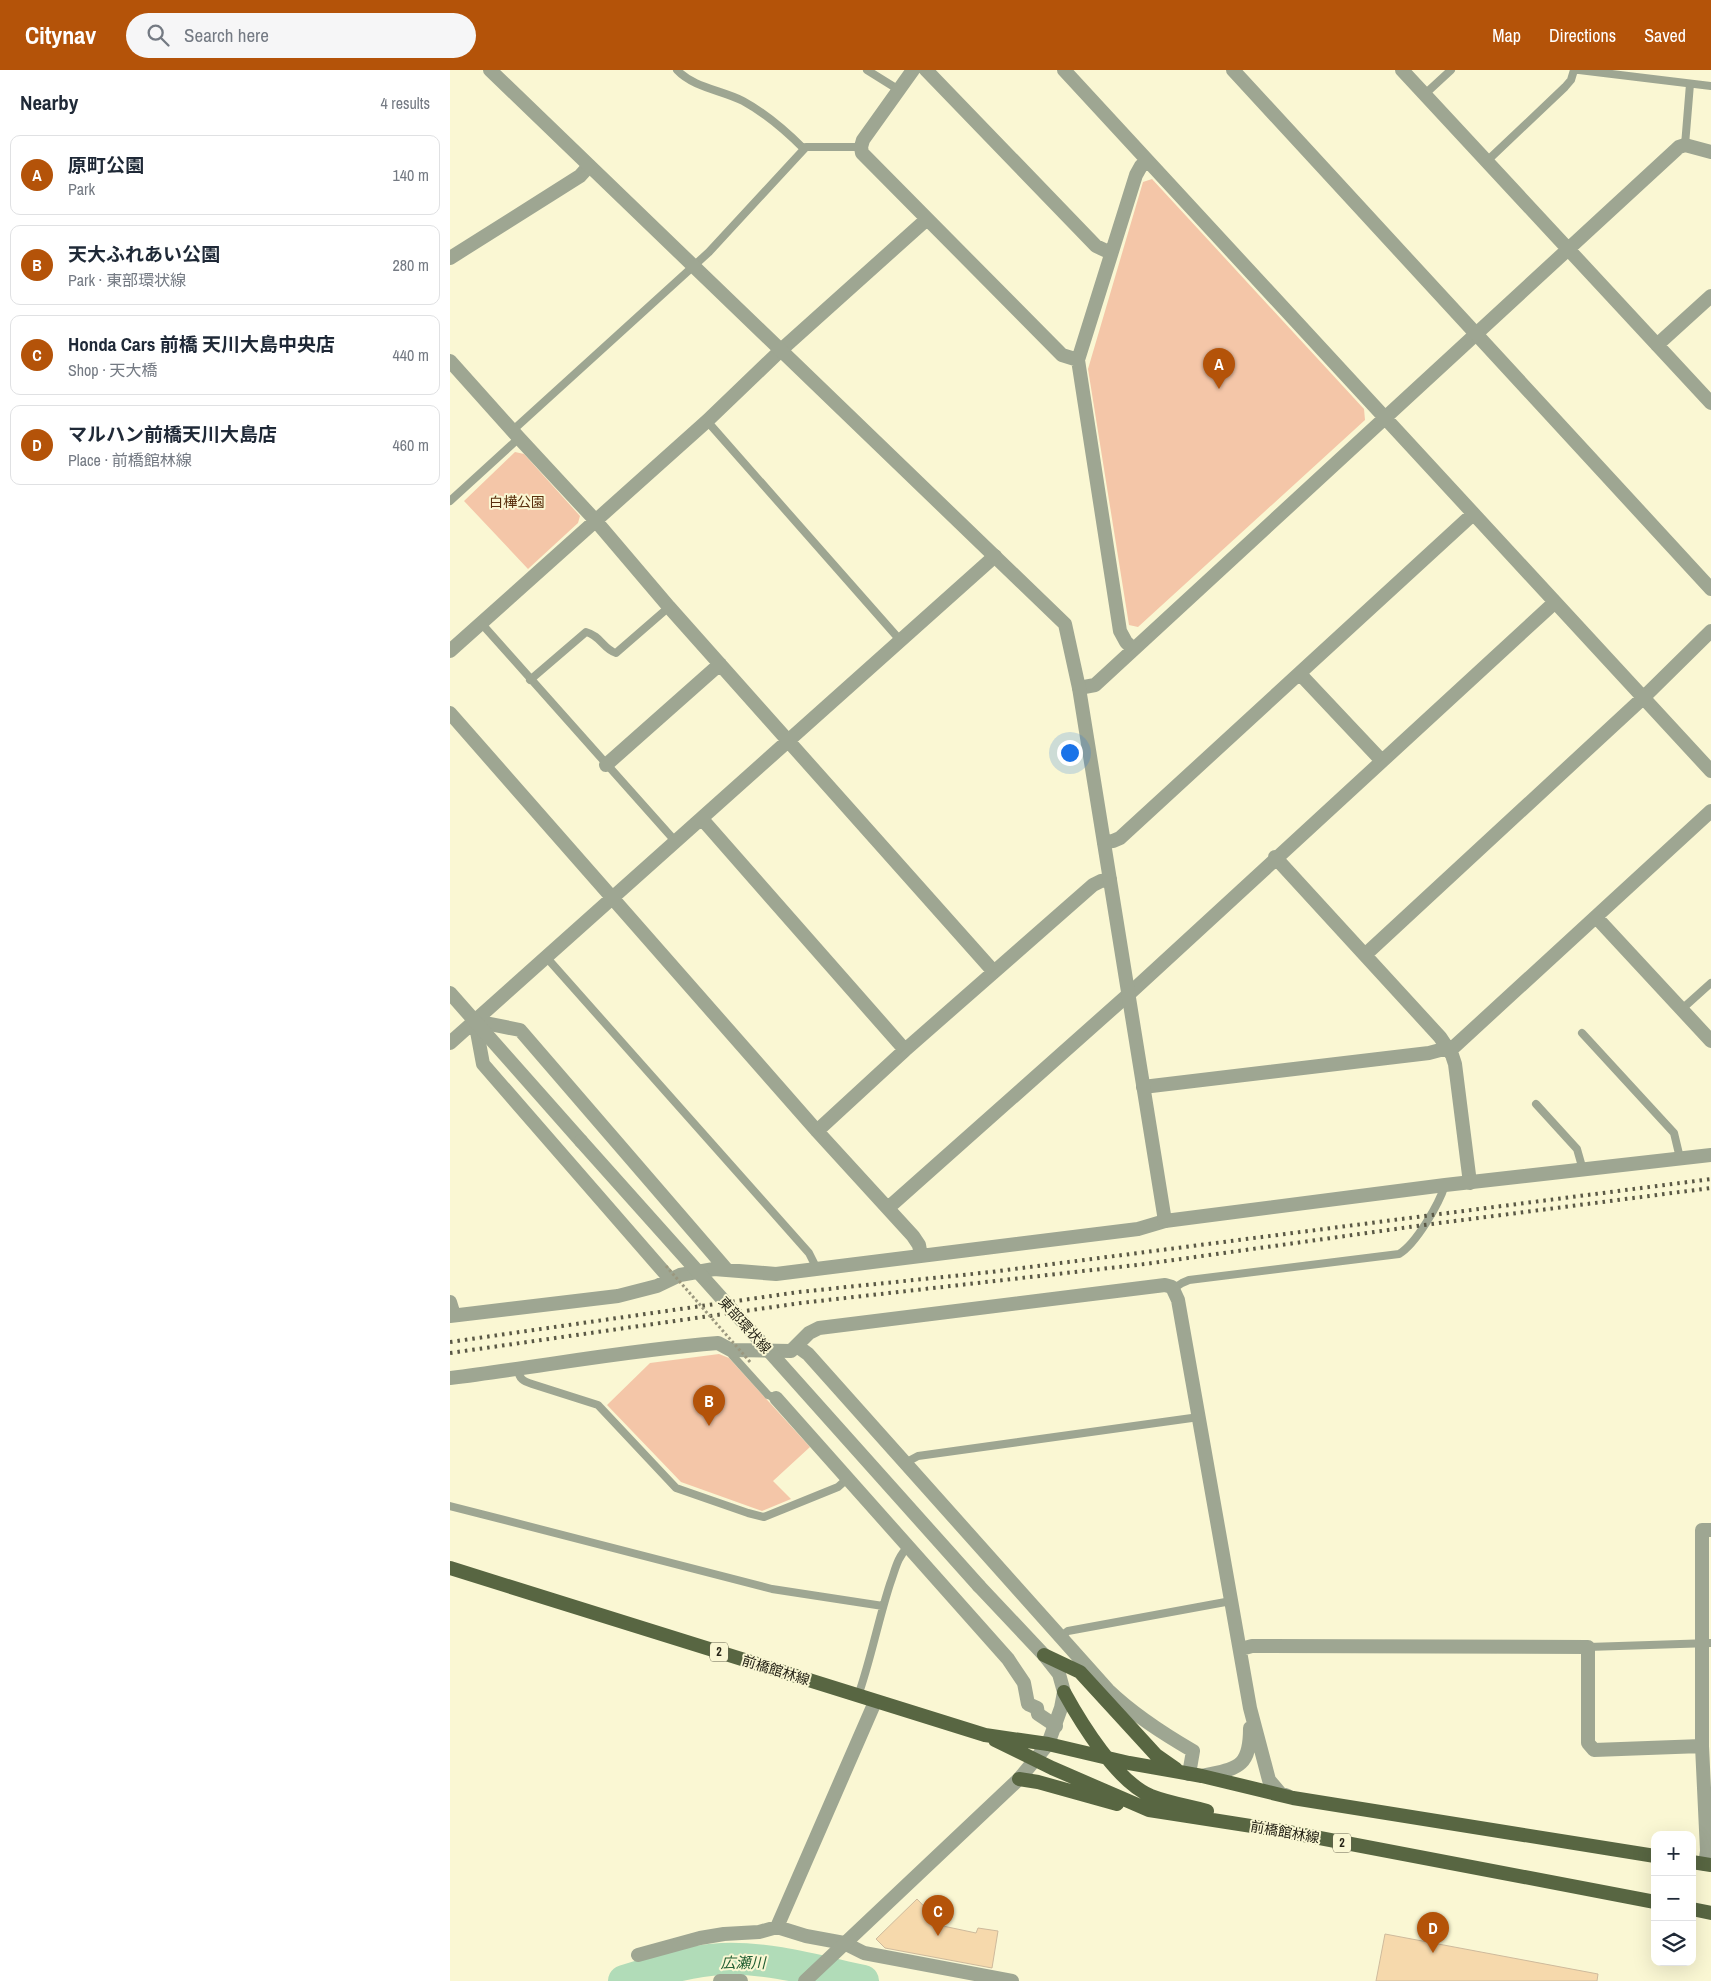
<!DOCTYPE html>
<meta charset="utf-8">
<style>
body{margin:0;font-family:"Archivo Narrow","Noto Sans JP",sans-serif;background:#f6f6f7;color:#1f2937}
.controls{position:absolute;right:15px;bottom:15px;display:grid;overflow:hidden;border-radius:10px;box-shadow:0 5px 20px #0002}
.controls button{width:45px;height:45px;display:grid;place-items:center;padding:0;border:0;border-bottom:1px solid #e0e1e3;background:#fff;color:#1f2937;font:25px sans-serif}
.you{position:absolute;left:619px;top:682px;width:18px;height:18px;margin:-12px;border:4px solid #fff;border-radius:50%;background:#1a73e8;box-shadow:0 0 0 8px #1a73e833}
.badge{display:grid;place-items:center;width:32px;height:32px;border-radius:50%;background:#b45309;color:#fff;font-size:16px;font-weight:700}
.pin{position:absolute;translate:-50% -41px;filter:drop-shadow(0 1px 2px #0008)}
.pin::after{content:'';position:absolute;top:26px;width:18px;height:15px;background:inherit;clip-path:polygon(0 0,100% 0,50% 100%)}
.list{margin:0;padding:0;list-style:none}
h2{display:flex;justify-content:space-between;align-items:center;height:65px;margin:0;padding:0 20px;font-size:21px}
h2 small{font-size:16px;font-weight:400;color:#747a83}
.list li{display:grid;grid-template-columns:32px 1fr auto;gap:15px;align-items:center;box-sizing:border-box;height:80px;margin:0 10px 10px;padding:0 10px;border:1px solid #e0e1e3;border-radius:10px}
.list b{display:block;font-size:19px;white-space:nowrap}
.list p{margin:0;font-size:16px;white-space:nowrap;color:#747a83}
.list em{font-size:16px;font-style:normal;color:#747a83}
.icon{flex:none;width:28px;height:28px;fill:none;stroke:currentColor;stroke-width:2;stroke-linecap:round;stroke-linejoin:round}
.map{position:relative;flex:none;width:1261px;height:1911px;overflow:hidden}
header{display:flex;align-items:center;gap:30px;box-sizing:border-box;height:70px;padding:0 25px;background:#b45309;color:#fff}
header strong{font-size:24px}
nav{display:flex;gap:28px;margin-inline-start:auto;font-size:18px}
.search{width:350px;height:45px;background:#f6f6f7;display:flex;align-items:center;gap:12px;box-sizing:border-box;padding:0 18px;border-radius:28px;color:#747a83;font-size:19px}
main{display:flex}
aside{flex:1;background:#fff}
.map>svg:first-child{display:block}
</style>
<header>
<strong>Citynav</strong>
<div class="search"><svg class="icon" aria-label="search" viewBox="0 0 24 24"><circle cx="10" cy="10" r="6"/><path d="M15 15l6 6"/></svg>Search here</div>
<nav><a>Map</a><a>Directions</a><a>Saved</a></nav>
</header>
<main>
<aside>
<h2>Nearby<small>4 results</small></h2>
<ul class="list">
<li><span class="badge">A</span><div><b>原町公園</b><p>Park</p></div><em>140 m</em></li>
<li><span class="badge">B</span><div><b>天大ふれあい公園</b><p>Park · 東部環状線</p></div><em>280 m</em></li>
<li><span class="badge">C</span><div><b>Honda Cars 前橋 天川大島中央店</b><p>Shop · 天大橋</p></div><em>440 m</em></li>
<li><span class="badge">D</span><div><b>マルハン前橋天川大島店</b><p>Place · 前橋館林線</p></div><em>460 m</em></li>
</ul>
</aside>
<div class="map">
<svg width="1261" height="1911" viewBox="0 0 1261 1911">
<rect width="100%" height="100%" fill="#faf7d3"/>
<path fill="#f4c6a8" d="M 702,109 L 914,339 L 915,350 L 688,557 L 679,555 L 638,299 L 693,112 Z
M 65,382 L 74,384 L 130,446 L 128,453 L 78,499 L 14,431 Z
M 269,1284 L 279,1288 L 360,1377 L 323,1411 L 341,1429 L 312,1441 L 231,1412 L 157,1335 L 200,1293 Z"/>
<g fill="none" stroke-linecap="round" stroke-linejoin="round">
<path stroke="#b1dcb8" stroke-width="32" d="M 174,1911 C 206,1901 238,1891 272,1889 C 320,1887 367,1901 413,1911"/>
</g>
<path fill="#f6d9ac" stroke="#ceba9c" d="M 467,1829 L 493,1856 L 526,1863 L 528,1858 L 548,1861 L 542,1898 L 435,1878 L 426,1869 Z
M 935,1864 L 1148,1904 L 1147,1911 L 926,1911 Z"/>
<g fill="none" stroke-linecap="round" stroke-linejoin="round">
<path stroke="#9ea692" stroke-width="8" d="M 227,0 C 244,18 272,20 293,31 C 315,43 336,61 354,79
M 417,0 L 449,20
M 1129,0 L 1261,16
M 975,24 L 1001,0
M 1235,75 L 1240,14
M 1037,91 L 1115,17 L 1121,10 L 1124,0
M 257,351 L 450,570
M 62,361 L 259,182 L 356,77 L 411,77
M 0,431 L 69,368
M 31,553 L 226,772
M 80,610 L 136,562 C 151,566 153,579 166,583 L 219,537
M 97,888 L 359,1183 L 364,1193 L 364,1199
M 1232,939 L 1261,913
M 1132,963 L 1224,1063 L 1230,1088
M 1086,1034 L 1127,1079 L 1133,1100
M 723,1219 L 732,1213 L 739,1210 L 949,1184 C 966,1174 989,1134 995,1115
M 281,1280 L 282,1285 L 318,1325 L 326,1328
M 68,1299 C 69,1309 73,1311 82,1314 L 148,1335 L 226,1418 L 298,1443 L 314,1447 L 388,1417 L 397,1409
M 455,1393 L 468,1386 L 749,1347
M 0,1436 L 322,1519 L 433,1536
M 610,1567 L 618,1561 L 781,1531
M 1138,1577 L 1261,1573
M 408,1626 C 421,1589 428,1551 440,1514 C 445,1501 447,1487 458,1477"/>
<path stroke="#9ea692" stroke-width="14" d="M 463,0 L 413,70 L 411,77 L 412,83 L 612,285 L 628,290
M 476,0 L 646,176 L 661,183
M 614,0 L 1261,701
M 952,0 L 1261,333
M 0,188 L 130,106 L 139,96
M 1207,275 L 1261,226
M 0,291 L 69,368 L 145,450 L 219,537 L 544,902
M 683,579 L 676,572 L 670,561 L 628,290 L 686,105 L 691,96 L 697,90
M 0,581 L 257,351 L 331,280 L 477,149
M 850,604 L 932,691
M 629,618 L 645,615 L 1229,77 L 1235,75 L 1261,82
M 0,643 L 367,1061 L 463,1166 L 469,1175 L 471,1186
M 156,695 L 270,594
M 252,749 L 455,980
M 654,772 L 663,771 L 670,768 L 1023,444
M 825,787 L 990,967 L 1002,985 L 1005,994 L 1020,1113
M 1146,847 L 1261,971
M 916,884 L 1194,627 L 1261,561
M 0,973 L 545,486
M 693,1017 L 979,983 L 1005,976 L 1261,741
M 367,1061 L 455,980 L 643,815 L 651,811 L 660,810
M 438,1138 L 680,923 L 1104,533
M 220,1209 L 33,994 L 25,951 L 70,960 L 277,1200
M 0,1232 L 4,1245
M 0,1246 L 168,1226 L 207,1216 L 230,1205 L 264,1199 L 326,1204 L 688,1159 L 715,1151
M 347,1276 L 358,1284 L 658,1620 C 684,1645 712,1663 743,1681 L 739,1704
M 0,1308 C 89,1297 178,1280 268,1273 L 281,1280 L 341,1281 L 359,1263 L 369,1258 L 715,1215 L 722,1217 L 728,1230 L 800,1638 L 819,1710 L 830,1723 L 838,1726
M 326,1328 L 558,1589 L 574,1613 L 578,1634 L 587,1638 L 588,1644 L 606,1656
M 791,1579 L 802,1576 L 1138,1577 L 1138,1673 L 1144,1680 L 1252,1676
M 752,1706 C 787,1698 800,1699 800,1658
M 1255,1794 L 1257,1781 L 1252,1676 L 1252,1460 L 1261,1460
M 327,1857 L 425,1632
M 188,1885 L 250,1868 L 274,1864 L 309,1862 L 327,1857 L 356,1866 L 394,1873 L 414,1883 L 562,1911
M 270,1911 L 291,1911"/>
<path stroke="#9ea692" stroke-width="14" d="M 40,0 L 615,554 L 629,618 L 715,1151 L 995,1115 L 1261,1085
M 783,0 L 1261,519
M 0,923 L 131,1071
M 355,1911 L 569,1709 L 598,1674 L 611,1638 L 614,1622 L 609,1604 L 594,1585 L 529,1516"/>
<path stroke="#586642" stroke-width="14" d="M 0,1498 L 535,1665 L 598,1674 L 679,1693 L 752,1706 L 843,1728 L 1205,1786
M 594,1585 L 630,1602 L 706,1685 L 726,1699
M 614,1622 C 631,1653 667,1712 701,1726 C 719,1733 739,1736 757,1741
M 545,1670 L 602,1698 L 699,1740 L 833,1761 L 1205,1832
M 569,1709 L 588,1712 L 667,1734
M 1242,1792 L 1261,1795
M 1242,1839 L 1261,1843"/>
<path stroke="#5a5845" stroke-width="4" stroke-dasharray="2.5 5" stroke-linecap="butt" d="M 0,1272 L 349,1222 L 541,1202 L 1261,1109
M 0,1283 L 351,1233 L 695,1194 L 974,1155 L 1261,1118"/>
<path stroke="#9b987f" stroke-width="3" stroke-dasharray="2.5 2.5" stroke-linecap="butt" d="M 216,1196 L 301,1293"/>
<path stroke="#9ea692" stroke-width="14" d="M 131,1071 L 529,1516"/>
</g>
<g text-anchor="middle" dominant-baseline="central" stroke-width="4" stroke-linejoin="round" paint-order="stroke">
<g fill="#faf7d3" stroke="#66634f" stroke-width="1">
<rect x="260" y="1572.5" width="18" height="19" rx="4"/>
<rect x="883" y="1763.5" width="18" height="19" rx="4"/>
</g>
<g font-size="12" font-weight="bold" fill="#262417">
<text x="269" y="1582">2</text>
<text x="892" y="1773">2</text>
</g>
<g font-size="14" fill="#592e0c" stroke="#faf7d3">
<text x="67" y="432">白樺公園</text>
</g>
<g font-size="14" fill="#262417" stroke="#faf7d3">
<text transform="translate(295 1255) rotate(48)">東部環状線</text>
<text transform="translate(326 1600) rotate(17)">前橋館林線</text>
<text transform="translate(835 1762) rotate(10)">前橋館林線</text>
</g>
<g font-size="15" font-style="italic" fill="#205e32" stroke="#faf7d3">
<text x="293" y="1892">広瀬川</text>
</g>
</g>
</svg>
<div class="controls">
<button>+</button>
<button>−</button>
<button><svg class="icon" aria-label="layers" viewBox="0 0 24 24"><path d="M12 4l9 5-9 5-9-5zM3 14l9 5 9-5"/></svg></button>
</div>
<div class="you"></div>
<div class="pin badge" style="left:769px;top:319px">A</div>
<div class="pin badge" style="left:259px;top:1356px">B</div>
<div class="pin badge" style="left:488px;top:1866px">C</div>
<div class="pin badge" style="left:983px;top:1883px">D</div>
</div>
</main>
